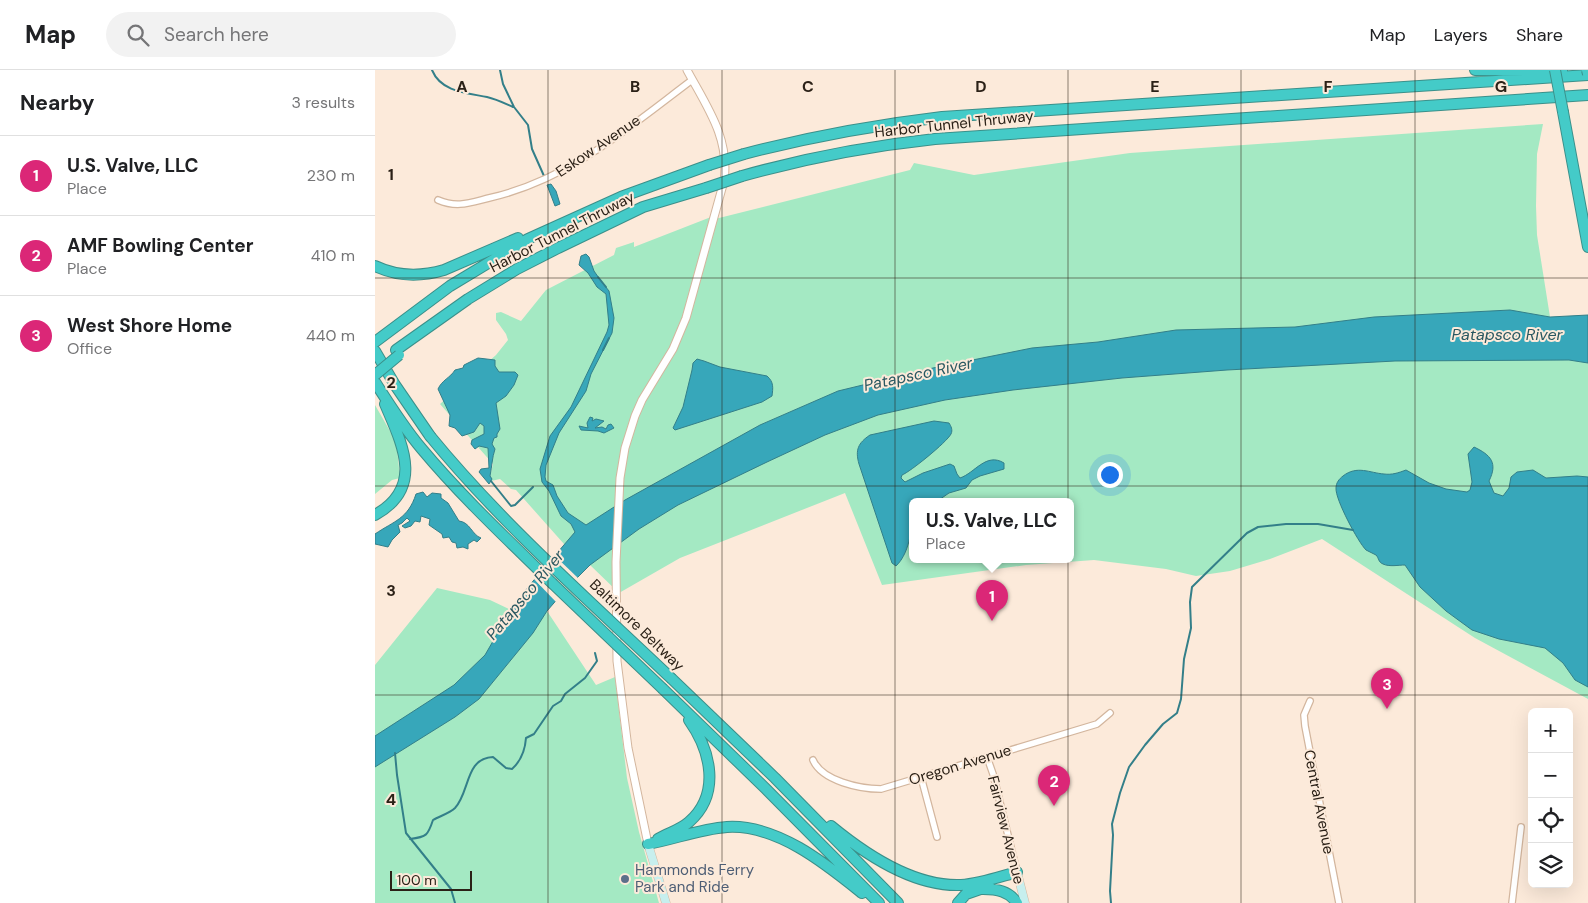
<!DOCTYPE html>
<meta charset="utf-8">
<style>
body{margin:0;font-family:"DM Sans",sans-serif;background:#f2f2f2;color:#202124}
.controls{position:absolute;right:15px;bottom:15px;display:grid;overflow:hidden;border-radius:8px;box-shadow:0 5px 20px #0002}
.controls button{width:45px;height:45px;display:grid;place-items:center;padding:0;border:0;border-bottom:1px solid #e0e0e0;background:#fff;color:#202124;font:25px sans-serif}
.scale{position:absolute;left:15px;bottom:12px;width:82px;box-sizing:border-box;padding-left:5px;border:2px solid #2b2117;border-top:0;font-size:14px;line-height:18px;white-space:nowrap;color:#2b2117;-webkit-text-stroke:4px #fceada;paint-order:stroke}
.you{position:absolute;left:734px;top:404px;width:18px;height:18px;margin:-12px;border:4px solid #fff;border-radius:50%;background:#1a73e8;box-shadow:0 0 0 8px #1a73e833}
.badge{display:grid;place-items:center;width:32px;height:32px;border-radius:50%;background:#db2777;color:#fff;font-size:16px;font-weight:700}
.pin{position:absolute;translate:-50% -41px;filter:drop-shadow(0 1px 2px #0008)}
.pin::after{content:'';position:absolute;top:26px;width:18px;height:15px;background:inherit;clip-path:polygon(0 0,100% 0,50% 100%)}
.popup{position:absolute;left:534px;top:428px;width:165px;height:65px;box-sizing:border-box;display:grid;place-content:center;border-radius:8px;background:#fff;filter:drop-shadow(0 1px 4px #0005);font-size:16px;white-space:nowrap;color:#757577}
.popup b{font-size:19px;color:#202124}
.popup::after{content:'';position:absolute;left:50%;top:100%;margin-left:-10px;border:10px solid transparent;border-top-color:#fff}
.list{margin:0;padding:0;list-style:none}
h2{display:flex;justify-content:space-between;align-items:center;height:65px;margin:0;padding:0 20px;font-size:21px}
h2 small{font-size:16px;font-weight:400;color:#757577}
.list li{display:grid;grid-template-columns:32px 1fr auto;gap:15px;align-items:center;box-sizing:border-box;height:80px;padding:0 20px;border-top:1px solid #e0e0e0}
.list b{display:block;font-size:19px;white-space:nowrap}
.list p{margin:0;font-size:16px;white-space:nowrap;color:#757577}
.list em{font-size:16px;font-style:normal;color:#757577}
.icon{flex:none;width:28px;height:28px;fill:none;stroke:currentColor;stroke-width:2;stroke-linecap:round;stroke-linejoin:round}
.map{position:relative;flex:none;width:1213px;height:833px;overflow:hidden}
header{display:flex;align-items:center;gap:30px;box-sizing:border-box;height:70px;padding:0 25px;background:#fff;border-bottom:1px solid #e0e0e0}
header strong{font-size:24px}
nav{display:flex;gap:28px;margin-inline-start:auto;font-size:18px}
.search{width:350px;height:45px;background:#f2f2f2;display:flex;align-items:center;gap:12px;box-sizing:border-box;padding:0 18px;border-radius:28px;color:#757577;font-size:19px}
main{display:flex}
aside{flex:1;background:#fff}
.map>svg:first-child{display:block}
</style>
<header>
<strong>Map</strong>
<div class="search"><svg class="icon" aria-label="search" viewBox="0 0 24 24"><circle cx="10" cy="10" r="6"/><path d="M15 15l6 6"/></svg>Search here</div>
<nav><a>Map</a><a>Layers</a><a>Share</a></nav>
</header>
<main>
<aside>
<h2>Nearby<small>3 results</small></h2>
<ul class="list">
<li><span class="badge">1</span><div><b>U.S. Valve, LLC</b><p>Place</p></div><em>230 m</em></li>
<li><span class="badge">2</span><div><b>AMF Bowling Center</b><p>Place</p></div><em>410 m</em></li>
<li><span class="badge">3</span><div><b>West Shore Home</b><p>Office</p></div><em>440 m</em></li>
</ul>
</aside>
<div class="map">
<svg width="1213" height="833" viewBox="0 0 1213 833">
<rect width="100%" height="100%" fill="#fceada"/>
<path fill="#a4e9c3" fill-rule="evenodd" d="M 1168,54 L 1162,84 L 1161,136 L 1162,165 L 1175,247 L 1213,289 L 1213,629 L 1100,568 L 947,469 L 895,489 L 855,501 L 821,506 L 791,499 L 719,490 L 651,495 L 507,515 L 470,423 L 305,488 L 244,523 L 215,495 L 189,474 L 141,420 L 136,419 L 125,409 L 116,411 L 115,406 L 118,394 L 65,334 L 121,285 L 133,270 L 131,264 L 121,250 L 121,243 L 126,242 L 146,251 L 171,220 L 239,185 L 241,178 L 259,172 L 259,177 L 336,147 L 344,148 L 535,100 L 539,93 L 599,105 L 755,83 ZM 538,432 L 696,432 L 696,490 L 538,490 Z
M 0,335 L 19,368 L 22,378 L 25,408 L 17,410 L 0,424 Z
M 62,518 L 115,530 L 136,540 L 172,541 L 221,615 L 240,607 L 252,708 L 264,762 L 284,833 L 0,833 L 0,595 Z"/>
<path fill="#37a7ba" stroke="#337f89" d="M 176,114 L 181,121 L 185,134 L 180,136 L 172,115 Z
M 211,184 L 214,187 L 219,201 L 226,211 L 234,221 L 239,248 L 237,263 L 216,304 L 211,321 L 184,363 L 171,395 L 170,407 L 171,411 L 178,415 L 182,426 L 193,443 L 211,455 L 250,430 L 385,355 L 463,321 L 558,298 L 657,278 L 723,272 L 801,260 L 920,257 L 999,247 L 1135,240 L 1175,247 L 1213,245 L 1213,293 L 1194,290 L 1020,291 L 852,300 L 747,308 L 638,320 L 570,330 L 503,345 L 450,365 L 392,392 L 303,435 L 264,459 L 215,495 L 191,519 L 172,541 L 158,563 L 104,629 L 80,647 L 0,697 L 0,666 L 79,615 L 110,585 L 136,540 L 153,517 L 200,462 L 196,454 L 186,446 L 174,421 L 167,412 L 165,399 L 175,366 L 196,337 L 232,262 L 234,255 L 231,224 L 222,217 L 213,203 L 204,195 L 206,186 Z
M 103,288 L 120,290 L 120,296 L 124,302 L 140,302 L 143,305 L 139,315 L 131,326 L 121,333 L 125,359 L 122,364 L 122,367 L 119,368 L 117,374 L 120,379 C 117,388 117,396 115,406 L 117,409 L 114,414 L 104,402 L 106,399 L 114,398 L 113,378 L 104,376 L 100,379 L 96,374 L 97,370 L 109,364 L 109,356 L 105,353 L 99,362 L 87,366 L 80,358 L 74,356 L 75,345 L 63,319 C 67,310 75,308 80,300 L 88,298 L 89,295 Z
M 322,289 L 329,291 L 345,297 L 392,306 C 399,312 398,318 397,326 L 387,332 L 300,360 L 298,358 L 308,337 L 317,300 L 318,293 Z
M 215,347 L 218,348 L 217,351 L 221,349 L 229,351 L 220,358 L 227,357 L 231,359 L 233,355 L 236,354 L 239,358 L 229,363 L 223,361 L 206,360 L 204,356 L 213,358 L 212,353 Z
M 559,351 L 574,353 C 576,356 578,360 576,364 C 572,372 535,402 527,405 L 526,408 L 530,412 L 548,403 L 575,394 L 579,396 L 582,404 L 585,408 C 600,403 611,382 629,393 L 629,399 L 605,406 L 597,410 L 591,418 L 574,423 L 561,432 L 538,432 C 538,452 536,482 521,496 L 517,493 L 484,394 C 480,380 483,373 495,365 Z
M 1099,377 C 1116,385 1123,393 1114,411 L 1119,423 L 1128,426 L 1134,418 L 1136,407 L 1142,402 L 1158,400 L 1171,408 L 1202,406 L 1213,407 L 1213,617 L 1200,610 L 1188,593 L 1170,578 L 1124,569 L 1097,560 L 1071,541 L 1045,517 L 1030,495 C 1024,495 1014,497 1008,494 C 1003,492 1004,488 1001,485 C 998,483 994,482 991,480 C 983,472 960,429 961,418 C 961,413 964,409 968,406 C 982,395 995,403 1009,404 C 1017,405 1023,403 1031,400 L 1054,413 L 1071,419 L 1092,422 L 1095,420 L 1097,412 L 1093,384 Z
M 48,422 L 52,427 L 57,423 L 66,424 L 66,428 L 73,433 L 84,451 C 95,452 97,465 106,468 L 102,472 L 99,470 L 93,474 L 93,479 L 88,477 L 82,478 L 81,473 L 77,472 L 74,467 L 68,468 L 67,464 L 54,455 L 55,449 L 46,446 L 45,452 L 40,451 L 36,456 L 30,458 L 27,456 L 35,451 L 32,448 L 27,453 L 23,455 L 25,462 L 17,470 L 13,477 L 0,474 L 0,464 C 19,451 33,449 41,424 Z"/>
<path fill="#fceada" d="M 178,484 L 204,509 L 182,533 L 158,508 Z"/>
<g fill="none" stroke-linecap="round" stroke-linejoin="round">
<path stroke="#337f89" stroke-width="2" d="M 57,0 C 66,22 92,23 112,27 C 121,29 129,33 138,37
M 125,0 L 128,14 L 139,37 L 153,55 L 157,79 L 169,106
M 223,207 L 231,217
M 228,280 L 234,268
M 116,411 L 136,436 L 140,435 L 158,417
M 20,683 L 22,705 L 31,763 L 76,819 L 80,833
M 35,769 C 52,767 53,765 58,750 C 65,746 75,743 80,738 C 95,722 90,688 118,687 L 131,698 L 137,699 C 146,691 150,681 151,668 L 159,664 L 178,636 L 186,631 L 190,624 L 210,608 L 222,591 L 220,583
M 736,833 L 735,821 L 738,765 L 737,754 L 745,723 L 754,697 L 770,675 L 788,654 L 802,643 L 806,629 L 809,589 L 816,558 L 815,532 L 817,517 L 872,463 L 883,457 L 911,454 L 943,454 L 978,460"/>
<g stroke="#d3b69e" stroke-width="8">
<path id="minor" d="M 63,130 C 82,138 94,133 114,128 C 194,110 253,58 317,10
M 935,631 L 929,645 L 930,656 L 964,833
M 612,687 L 618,704 L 642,802
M 438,690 C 447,711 485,719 506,719 L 722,654 L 735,643
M 546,707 L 562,767
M 1137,833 L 1146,757"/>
</g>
<g stroke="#d3b69e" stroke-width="9">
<path id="tertiary" d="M 273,774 L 253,678 L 242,591 L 241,492 L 245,408 L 250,378 L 260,346 L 267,330 L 298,279 L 311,248 L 349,111 C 355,68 332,37 312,0"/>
</g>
<g stroke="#d3b69e" stroke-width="9">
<path id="secondary" d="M 273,774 L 291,833
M 642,802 L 650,833"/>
</g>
<g stroke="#3b908a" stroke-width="12">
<path id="motorway" d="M 1100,0 L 1187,1
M 1188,42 L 1213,177
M 369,84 C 434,67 500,55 567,47 L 1213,5
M 367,106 C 431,88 494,76 560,69 L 1213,25
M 0,196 C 23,207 45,207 69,200 L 143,168
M 0,272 L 75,216 L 153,169 L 246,127 L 334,95
M 21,280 L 93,229 L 142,199 L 183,178 L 268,137 L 331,118
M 0,281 L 20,315 L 55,366
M 0,312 C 14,334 29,358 46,378 C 86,426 132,469 177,513
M 0,445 C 50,417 27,374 10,334
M 297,609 L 400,708 L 523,833
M 288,619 L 390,718 L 504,833
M 456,756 C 490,784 540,817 586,815 C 604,814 624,807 642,802
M 283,769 C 293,763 305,760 314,752 C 346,724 336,681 314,650
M 273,774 C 300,769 325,759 352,757 C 402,754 451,794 487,823
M 608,819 C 622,819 634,821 642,833
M 583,833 L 591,824 L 614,816"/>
</g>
<use href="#minor" stroke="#fff" stroke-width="5.5"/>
<use href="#tertiary" stroke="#fff" stroke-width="7"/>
<use href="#secondary" stroke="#c7efee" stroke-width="8"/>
<use href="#motorway" stroke="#44cbc8" stroke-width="10"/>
<g stroke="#3b908a" stroke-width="12" stroke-linecap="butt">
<path id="motorway-bridge" d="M 1180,0 L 1188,42
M 1212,0 L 1213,4
M 334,95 L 369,84
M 331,118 L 367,106
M 0,305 L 24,285
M 55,366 C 127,454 215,531 297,609
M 177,513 L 288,619"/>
</g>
<use href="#motorway-bridge" stroke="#44cbc8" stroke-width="10"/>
</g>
<path fill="none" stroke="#2b2117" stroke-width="1" stroke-opacity="0.55" d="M 173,0 L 173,833M 347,0 L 347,833M 520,0 L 520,833M 693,0 L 693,833M 866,0 L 866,833M 1040,0 L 1040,833M 0,208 L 1213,208M 0,416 L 1213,416M 0,625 L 1213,625"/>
<circle fill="#5c6f8a" stroke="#fceada" stroke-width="2" cx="250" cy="809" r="5"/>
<g text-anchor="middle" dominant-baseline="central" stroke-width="4" stroke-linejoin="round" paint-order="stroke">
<g font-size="15" fill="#2b2117" stroke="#fceada">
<text transform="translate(579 54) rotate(-6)">Harbor Tunnel Thruway</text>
<text transform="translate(223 76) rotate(-34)">Eskow Avenue</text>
<text transform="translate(187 162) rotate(-27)">Harbor Tunnel Thruway</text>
<text transform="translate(262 555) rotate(44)">Baltimore Beltway</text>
<text transform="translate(585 695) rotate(-17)">Oregon Avenue</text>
<text transform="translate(944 732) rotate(79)">Central Avenue</text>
<text transform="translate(631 760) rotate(76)">Fairview Avenue</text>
</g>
<g font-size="15" fill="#4e5e75" stroke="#fceada" text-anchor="start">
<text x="260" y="800">Hammonds Ferry<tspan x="260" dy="17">Park and Ride</tspan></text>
</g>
<g font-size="16" font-style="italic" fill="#2a5861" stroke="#fceada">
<text x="1132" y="264">Patapsco River</text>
<text transform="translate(543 304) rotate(-12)">Patapsco River</text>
<text transform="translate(150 525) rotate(-50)">Patapsco River</text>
</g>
</g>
<g font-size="16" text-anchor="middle" font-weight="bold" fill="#2b2117" stroke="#fceada" stroke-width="4" stroke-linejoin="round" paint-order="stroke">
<text x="87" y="22">A</text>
<text x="260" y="22">B</text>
<text x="433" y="22">C</text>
<text x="606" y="22">D</text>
<text x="780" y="22">E</text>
<text x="953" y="22">F</text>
<text x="1126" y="22">G</text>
<text x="16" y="110">1</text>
<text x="16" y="318">2</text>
<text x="16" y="526">3</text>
<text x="16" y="735">4</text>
</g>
</svg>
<div class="controls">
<button>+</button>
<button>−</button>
<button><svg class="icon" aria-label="locate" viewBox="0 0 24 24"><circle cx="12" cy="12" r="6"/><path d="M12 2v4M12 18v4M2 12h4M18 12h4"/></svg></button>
<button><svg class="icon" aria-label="layers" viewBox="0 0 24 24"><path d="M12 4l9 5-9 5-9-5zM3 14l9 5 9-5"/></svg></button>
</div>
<div class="scale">100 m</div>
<div class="you"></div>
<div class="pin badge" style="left:617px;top:551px">1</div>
<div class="popup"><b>U.S. Valve, LLC</b>Place</div>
<div class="pin badge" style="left:679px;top:736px">2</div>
<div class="pin badge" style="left:1012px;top:639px">3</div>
</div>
</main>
